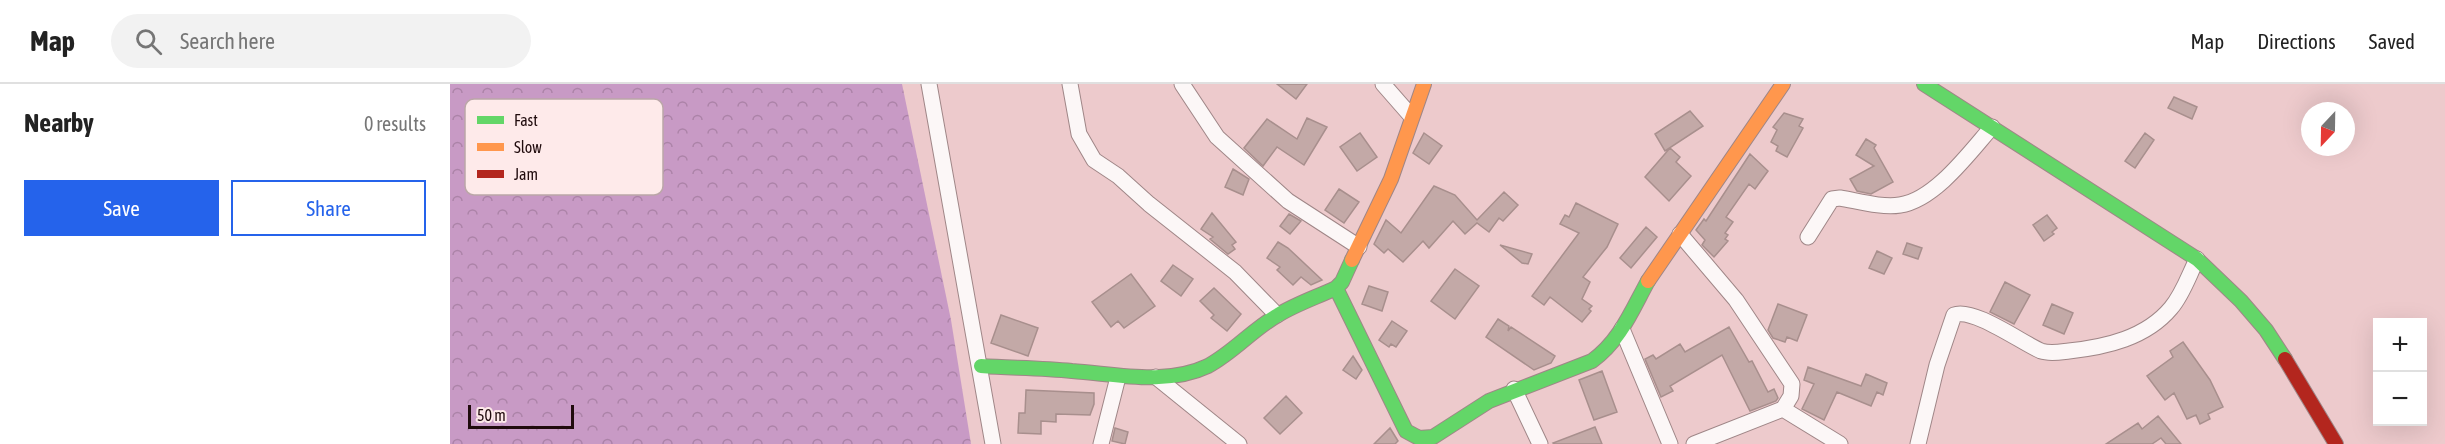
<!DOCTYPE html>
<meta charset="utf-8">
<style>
body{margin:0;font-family:"Asap Condensed",sans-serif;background:#f2f2f2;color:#222}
.controls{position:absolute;right:18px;bottom:18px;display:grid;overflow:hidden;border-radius:0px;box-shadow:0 6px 24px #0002}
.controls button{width:54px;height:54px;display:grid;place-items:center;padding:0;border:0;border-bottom:2px solid #e0e0e0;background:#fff;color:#222;font:30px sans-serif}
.compass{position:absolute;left:1851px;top:18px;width:54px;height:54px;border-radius:50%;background:#fff;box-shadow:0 6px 24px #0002;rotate:202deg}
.scale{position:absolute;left:18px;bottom:15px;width:106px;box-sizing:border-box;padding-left:6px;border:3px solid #200b0d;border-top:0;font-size:16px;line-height:21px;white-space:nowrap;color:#200b0d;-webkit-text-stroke:4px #feeaea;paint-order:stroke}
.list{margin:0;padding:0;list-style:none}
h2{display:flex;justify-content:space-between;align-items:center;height:78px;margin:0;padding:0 24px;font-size:26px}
h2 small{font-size:20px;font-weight:400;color:#767676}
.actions{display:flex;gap:12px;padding:18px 24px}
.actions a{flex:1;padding:14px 0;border:2px solid #2563eb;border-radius:0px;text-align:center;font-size:21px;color:#2563eb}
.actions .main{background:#2563eb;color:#fff}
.icon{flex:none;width:33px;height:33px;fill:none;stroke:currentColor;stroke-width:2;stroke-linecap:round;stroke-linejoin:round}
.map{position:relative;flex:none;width:1995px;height:360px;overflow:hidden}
header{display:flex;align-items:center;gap:36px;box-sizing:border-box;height:84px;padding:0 30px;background:#fff;border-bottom:2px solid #e0e0e0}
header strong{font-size:28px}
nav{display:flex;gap:33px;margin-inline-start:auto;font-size:21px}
.search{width:420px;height:54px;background:#f2f2f2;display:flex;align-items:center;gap:15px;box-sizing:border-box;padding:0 21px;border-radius:33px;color:#767676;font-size:22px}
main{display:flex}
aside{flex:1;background:#fff}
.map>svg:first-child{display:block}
</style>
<header>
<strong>Map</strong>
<div class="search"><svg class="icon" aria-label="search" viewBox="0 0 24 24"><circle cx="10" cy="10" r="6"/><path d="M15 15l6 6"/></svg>Search here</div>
<nav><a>Map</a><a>Directions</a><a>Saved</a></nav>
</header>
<main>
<aside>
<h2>Nearby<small>0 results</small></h2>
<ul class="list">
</ul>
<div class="actions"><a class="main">Save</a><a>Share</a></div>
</aside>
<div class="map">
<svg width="1995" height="360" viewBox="0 0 1995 360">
<defs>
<pattern id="forest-crowns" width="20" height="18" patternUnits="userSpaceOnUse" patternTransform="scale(1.5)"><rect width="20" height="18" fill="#c89ac5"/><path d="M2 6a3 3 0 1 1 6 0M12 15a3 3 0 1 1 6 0" fill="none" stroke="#ac83a8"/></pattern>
</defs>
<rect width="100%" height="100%" fill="#edcacc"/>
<path fill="url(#forest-crowns)" d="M 0,0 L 452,0 L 501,236 L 521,360 L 0,360 Z"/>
<path fill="#c3a9a7" stroke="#a88f8d" stroke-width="1.5" d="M 827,0 L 857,0 L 846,15 Z
M 1724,13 L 1747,23 L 1742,35 L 1718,24 Z
M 1240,27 L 1253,42 L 1215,67 L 1205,50 Z
M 1334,29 L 1353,35 L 1349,42 L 1353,44 L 1337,73 L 1326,67 L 1328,62 L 1321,58 L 1327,46 L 1323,43 Z
M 857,34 L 877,43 L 854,81 L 827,63 L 813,82 L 794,64 L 817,35 L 847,55 Z
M 910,49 L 927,73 L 907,87 L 890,63 Z
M 974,49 L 992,62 L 979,80 L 963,69 Z
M 1695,49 L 1704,56 L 1685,84 L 1675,77 Z
M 1416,55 L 1426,61 L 1424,64 L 1443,98 L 1421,110 L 1407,107 L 1400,95 L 1424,82 L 1406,71 Z
M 1220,64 L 1230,73 L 1226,78 L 1241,92 L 1219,117 L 1195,93 Z
M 1300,70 L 1318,87 L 1305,105 L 1299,100 L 1276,133 L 1283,138 L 1275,149 L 1278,151 L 1275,155 L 1278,157 L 1264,173 L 1252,161 L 1255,156 L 1246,146 L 1254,135 L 1256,137 Z
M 783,85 L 799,95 L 793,111 L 775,103 Z
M 984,102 L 1005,111 L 1027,136 L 1054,108 L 1068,121 L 1053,137 L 1049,134 L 1039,148 L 1027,139 L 1015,150 L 1003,137 L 979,164 L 973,157 L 953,178 L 938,165 L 934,169 L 924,160 L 936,136 L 951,149 Z
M 889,105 L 909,118 L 894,139 L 875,126 Z
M 1126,119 L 1168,140 L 1157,163 L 1133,193 L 1140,198 L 1132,215 L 1142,222 L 1139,225 L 1141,227 L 1132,238 L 1100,213 L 1094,221 L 1082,212 L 1129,149 L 1110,140 L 1115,131 L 1119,133 Z
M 762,129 L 786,158 L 782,161 L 785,165 L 778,170 L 760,155 L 763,153 L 751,145 Z
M 839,130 L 851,137 L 840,150 L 830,142 Z
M 1597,131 L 1607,144 L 1602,148 L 1604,150 L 1594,157 L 1583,141 Z
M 1196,143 L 1207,153 L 1181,184 L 1170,174 Z
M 828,158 L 838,164 L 872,196 L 861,201 L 851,193 L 843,201 L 827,186 L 830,183 L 817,174 Z
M 1457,159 L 1472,164 L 1468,175 L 1453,170 Z
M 1050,161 L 1082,170 L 1078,180 L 1072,179 Z
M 1427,167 L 1442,174 L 1434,190 L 1419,184 Z
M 723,181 L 743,195 L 731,212 L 711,197 Z
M 1005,185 L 1029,202 L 1005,235 L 981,217 Z
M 681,190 L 705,222 L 674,244 L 668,237 L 661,243 L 642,218 Z
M 1555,198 L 1580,211 L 1564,240 L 1540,228 Z
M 919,202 L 938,208 L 932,227 L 912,220 Z
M 764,204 L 791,230 L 777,247 L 761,234 L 764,231 L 750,217 Z
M 1328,220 L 1357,231 L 1347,257 L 1337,253 L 1335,258 L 1323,254 L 1318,246 Z
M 1602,220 L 1623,229 L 1614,250 L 1593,241 Z
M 551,231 L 588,244 L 578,272 L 541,259 Z
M 1048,235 L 1059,242 L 1058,247 L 1061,243 L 1105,272 L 1101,279 L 1084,286 L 1036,253 Z
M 942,237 L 957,247 L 946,263 L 941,260 L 939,263 L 929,256 Z
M 1279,243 L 1299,278 L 1302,277 L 1318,308 L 1324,305 L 1328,314 L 1326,317 L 1300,327 L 1272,271 L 1220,302 L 1223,307 L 1211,313 L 1195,275 L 1203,271 L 1206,275 L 1230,260 L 1235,268 Z
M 1733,258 L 1760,296 L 1773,323 L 1758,330 L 1760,335 L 1750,340 L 1746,331 L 1737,335 L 1724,309 L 1715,316 L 1697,292 L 1723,273 L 1720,267 Z
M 903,272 L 912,286 L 906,295 L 893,286 Z
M 1358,283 L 1411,302 L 1416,290 L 1437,299 L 1433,311 L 1427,308 L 1421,322 L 1387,308 L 1374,336 L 1352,325 L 1364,300 L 1354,296 Z
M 1152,287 L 1167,328 L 1144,336 L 1129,296 Z
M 576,306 L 644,309 L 644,320 L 640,331 L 606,330 L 606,338 L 591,337 L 591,350 L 568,349 L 569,329 L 575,329 Z
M 836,312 L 852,329 L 830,350 L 814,334 Z
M 1708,332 L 1731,360 L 1716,360 L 1711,354 L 1702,360 L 1656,360 L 1688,339 L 1692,345 Z
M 1145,343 L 1152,360 L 1104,360 L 1103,359 Z
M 665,344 L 678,348 L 675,360 L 662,357 Z
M 940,344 L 948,357 L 945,360 L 924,360 Z"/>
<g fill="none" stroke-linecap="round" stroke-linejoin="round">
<g stroke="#9f8687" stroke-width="17">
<path id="street" d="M 479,0 L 543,360
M 620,0 L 629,50 L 644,76 L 668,92 L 699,120 L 785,188 L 827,231
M 732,0 L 767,53 L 838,117 L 909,163
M 933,0 L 961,32
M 1230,150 L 1286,216 L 1342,300 L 1341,312 L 1333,325 L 1244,360
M 1358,153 L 1382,115 L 1390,114 C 1408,117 1432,124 1450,121 C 1485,116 1520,68 1542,43
M 1172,245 L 1220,360
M 706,293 L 789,360
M 1064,305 L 1090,360
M 1333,325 L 1390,360
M 651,360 L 668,293
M 1468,360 L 1487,281 L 1504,231 C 1523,223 1572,259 1591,267 C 1600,270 1610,268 1619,267 C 1656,263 1696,254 1721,224 C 1733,210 1739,191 1747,175"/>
</g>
<g stroke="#9f8687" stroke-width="16">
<path id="fast" d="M 1474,0 L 1747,175 L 1791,217 L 1816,246 L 1835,275
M 886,204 L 956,347 L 969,354 L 983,353 L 1039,317 L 1142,277 C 1170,257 1182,226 1198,197
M 531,282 C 561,284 592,284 622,287 C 666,290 716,302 758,282 C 784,268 803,245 828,231 C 846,220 867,213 886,204 L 892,198 L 902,176"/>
</g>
<g stroke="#9f8687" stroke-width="16">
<path id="slow" d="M 902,176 L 941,95 L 974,0
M 1198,197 L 1333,0"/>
</g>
<g stroke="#9f8687" stroke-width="16">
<path id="jam" d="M 1835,275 L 1886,360"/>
</g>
<use href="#street" stroke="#fcf7f7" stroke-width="15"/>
<use href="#fast" stroke="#63d668" stroke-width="14"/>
<use href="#slow" stroke="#ff974d" stroke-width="14"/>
<use href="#jam" stroke="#b3261e" stroke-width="14"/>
</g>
<rect x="15" y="15" width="198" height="96" rx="9" fill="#feeaea" stroke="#bba7a8" stroke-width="1.5"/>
<rect x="27" y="32" width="27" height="8" fill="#63d668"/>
<rect x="27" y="59" width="27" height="8" fill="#ff974d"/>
<rect x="27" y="86" width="27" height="8" fill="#b3261e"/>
<g font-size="16" fill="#200b0d">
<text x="64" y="42">Fast</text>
<text x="64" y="69">Slow</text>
<text x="64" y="96">Jam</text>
</g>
</svg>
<div class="controls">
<button>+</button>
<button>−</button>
</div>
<svg class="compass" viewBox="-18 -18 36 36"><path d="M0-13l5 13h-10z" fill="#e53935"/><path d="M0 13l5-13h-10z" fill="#767676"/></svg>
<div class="scale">50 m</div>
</div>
</main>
